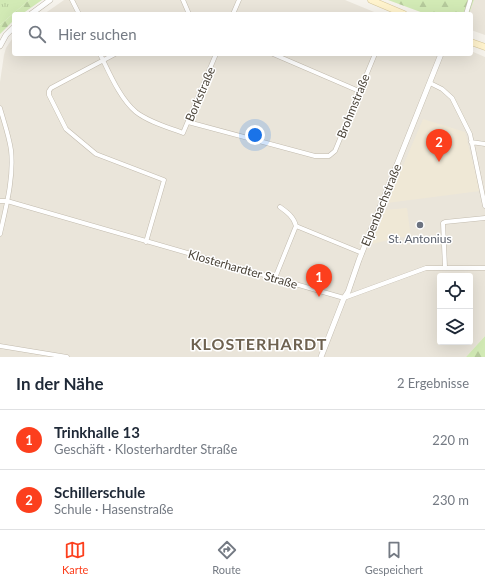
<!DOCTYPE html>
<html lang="de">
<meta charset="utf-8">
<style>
body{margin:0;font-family:Lato,sans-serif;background:#f2f2f3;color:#1f2937}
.controls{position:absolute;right:12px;bottom:12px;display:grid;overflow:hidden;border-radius:4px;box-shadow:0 4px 16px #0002}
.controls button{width:36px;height:36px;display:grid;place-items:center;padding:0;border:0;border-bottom:1px solid #e0e1e3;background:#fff;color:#1f2937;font:20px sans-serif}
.you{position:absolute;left:255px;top:135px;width:14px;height:14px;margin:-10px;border:3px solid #fff;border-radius:50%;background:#1a73e8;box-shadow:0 0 0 6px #1a73e833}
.badge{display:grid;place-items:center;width:26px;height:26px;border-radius:50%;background:#fc3f1d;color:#fff;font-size:13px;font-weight:700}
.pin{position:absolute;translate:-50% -33px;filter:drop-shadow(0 1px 2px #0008)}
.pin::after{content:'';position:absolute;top:21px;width:14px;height:12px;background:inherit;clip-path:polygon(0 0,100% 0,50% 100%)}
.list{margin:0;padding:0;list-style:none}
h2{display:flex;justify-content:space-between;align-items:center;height:52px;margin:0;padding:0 16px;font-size:17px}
h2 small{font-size:13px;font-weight:400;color:#747a83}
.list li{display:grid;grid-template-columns:26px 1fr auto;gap:12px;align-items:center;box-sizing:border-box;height:60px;padding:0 16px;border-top:1px solid #e0e1e3}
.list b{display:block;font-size:15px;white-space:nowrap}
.list p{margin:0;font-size:13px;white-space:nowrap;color:#747a83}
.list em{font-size:13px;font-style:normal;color:#747a83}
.icon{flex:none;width:22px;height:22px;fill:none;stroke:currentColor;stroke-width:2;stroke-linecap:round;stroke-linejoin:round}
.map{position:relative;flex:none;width:485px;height:357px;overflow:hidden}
.search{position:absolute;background:#fff;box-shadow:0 4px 16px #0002;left:12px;right:12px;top:12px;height:44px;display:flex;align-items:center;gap:10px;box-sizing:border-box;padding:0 14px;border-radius:4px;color:#747a83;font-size:15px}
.sheet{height:172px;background:#fff}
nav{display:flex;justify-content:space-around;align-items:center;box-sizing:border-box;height:56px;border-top:1px solid #e0e1e3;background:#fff;font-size:11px;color:#747a83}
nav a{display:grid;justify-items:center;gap:2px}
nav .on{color:#fc3f1d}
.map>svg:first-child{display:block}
</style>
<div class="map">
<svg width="485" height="357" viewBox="0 0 485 357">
<defs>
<pattern id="grass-tufts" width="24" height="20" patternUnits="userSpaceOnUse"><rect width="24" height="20" fill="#d2eab5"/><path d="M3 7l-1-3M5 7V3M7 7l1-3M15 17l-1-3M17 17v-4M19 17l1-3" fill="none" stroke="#b6ca9c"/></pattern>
<pattern id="forest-firs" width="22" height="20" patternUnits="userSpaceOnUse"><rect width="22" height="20" fill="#d2eab5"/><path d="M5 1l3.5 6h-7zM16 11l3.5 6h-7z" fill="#b6ca9c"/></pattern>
</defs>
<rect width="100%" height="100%" fill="#f6f3ec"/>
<path fill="#eae5da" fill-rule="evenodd" d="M 64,0 L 345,0 L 379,14 L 44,14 Z
M 474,0 L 485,0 L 485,35 L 471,30 L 471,14 L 469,14 Z
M 14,36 L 14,54 L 471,54 L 471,51 L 485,57 L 485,336 L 466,357 L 0,357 L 0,82 L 4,55 L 6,48 ZM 440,276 L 470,276 L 470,342 L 440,342 Z"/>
<path fill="#efe8d6" d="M 423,119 L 465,132 L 480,191 L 387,203 Z
M 407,208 L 411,238 L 401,237 L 372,244 L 384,210 Z"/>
<path fill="url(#grass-tufts)" d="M 0,0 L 29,0 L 0,25 Z"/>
<path fill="url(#forest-firs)" d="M 29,0 L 42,0 L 22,14 L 14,14 L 14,20 L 0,34 L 0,25 Z
M 388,0 L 474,0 L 469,14 L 426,14 Z
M 485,336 L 485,357 L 466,357 Z"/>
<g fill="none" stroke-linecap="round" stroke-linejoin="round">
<g stroke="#c2bbae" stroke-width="5">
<path id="minor" d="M 72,0 L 79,14
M 183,0 L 189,14
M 233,14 L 239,0
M 466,14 L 470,1
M 100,54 C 109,72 120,99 136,112 C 149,122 167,127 183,133 L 216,54
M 115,54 L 51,88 L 49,91 L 49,95 L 66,129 L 96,154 L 164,180 L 146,242
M 273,54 L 359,91
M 430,83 L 442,89 L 452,98 L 470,134 L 485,206
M 0,108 C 4,122 9,136 11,150 C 14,178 6,207 0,234
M 188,122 L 315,156 L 329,156 L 335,151 L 375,54
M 471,142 L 485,144
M 0,201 L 7,201 L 344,298 L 426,268 L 485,268
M 296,226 L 362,253
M 445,267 L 443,223 L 445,222 L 485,218
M 275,278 L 296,226 C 294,217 287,212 280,207
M 0,346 L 67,357"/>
</g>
<g stroke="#c2bbae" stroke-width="6">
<path id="tertiary" d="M 31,14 L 50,0
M 0,46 L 6,35 L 14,27
M 321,357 L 344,298 L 348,292 L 359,260 L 441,54"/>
</g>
<g stroke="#d6c79b" stroke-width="7">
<path id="secondary" d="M 371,0 L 404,14
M 471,42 L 485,47"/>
</g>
<use href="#minor" stroke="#fff" stroke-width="4"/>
<use href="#tertiary" stroke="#fff" stroke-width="5"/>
<use href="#secondary" stroke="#fff3cd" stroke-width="6"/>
</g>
<circle fill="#6b7280" stroke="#fff" stroke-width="1.5" cx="420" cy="225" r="4"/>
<g text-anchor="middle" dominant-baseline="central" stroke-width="3" stroke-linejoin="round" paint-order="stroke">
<g font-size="12" fill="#4b4439" stroke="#fff">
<text transform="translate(200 94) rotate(-67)">Borkstraße</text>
<text transform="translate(353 106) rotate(-68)">Brohmstraße</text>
<text transform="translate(381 205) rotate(-68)">Elpenbachstraße</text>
<text transform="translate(243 269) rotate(16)">Klosterhardter Straße</text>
</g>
<g font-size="12" fill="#5b616d" stroke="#fff">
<text x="420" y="238">St. Antonius</text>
</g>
<g font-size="16" font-weight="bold" letter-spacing="1" fill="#6e6250" stroke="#fff">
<text x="259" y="343">KLOSTERHARDT</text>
</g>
</g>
</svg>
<div class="controls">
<button><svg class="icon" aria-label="locate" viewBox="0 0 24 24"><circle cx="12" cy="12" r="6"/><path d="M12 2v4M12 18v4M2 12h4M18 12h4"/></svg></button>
<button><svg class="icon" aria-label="layers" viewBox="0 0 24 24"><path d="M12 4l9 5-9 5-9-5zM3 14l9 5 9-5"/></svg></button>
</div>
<div class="you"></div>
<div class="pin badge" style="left:319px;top:297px">1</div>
<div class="pin badge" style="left:439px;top:162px">2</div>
<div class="search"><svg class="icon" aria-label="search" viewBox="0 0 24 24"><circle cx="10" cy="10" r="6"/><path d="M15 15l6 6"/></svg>Hier suchen</div>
</div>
<section class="sheet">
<h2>In der Nähe<small>2 Ergebnisse</small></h2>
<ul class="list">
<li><span class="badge">1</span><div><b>Trinkhalle 13</b><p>Geschäft · Klosterhardter Straße</p></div><em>220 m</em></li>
<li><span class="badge">2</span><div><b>Schillerschule</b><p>Schule · Hasenstraße</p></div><em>230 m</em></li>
</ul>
</section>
<nav>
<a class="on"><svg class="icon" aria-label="map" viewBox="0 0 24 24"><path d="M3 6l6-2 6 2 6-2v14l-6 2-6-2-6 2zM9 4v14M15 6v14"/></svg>Karte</a>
<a><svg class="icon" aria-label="directions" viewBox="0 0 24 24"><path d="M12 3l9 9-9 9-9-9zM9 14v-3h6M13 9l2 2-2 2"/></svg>Route</a>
<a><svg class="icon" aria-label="saved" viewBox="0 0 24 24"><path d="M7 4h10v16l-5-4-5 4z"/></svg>Gespeichert</a>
</nav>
